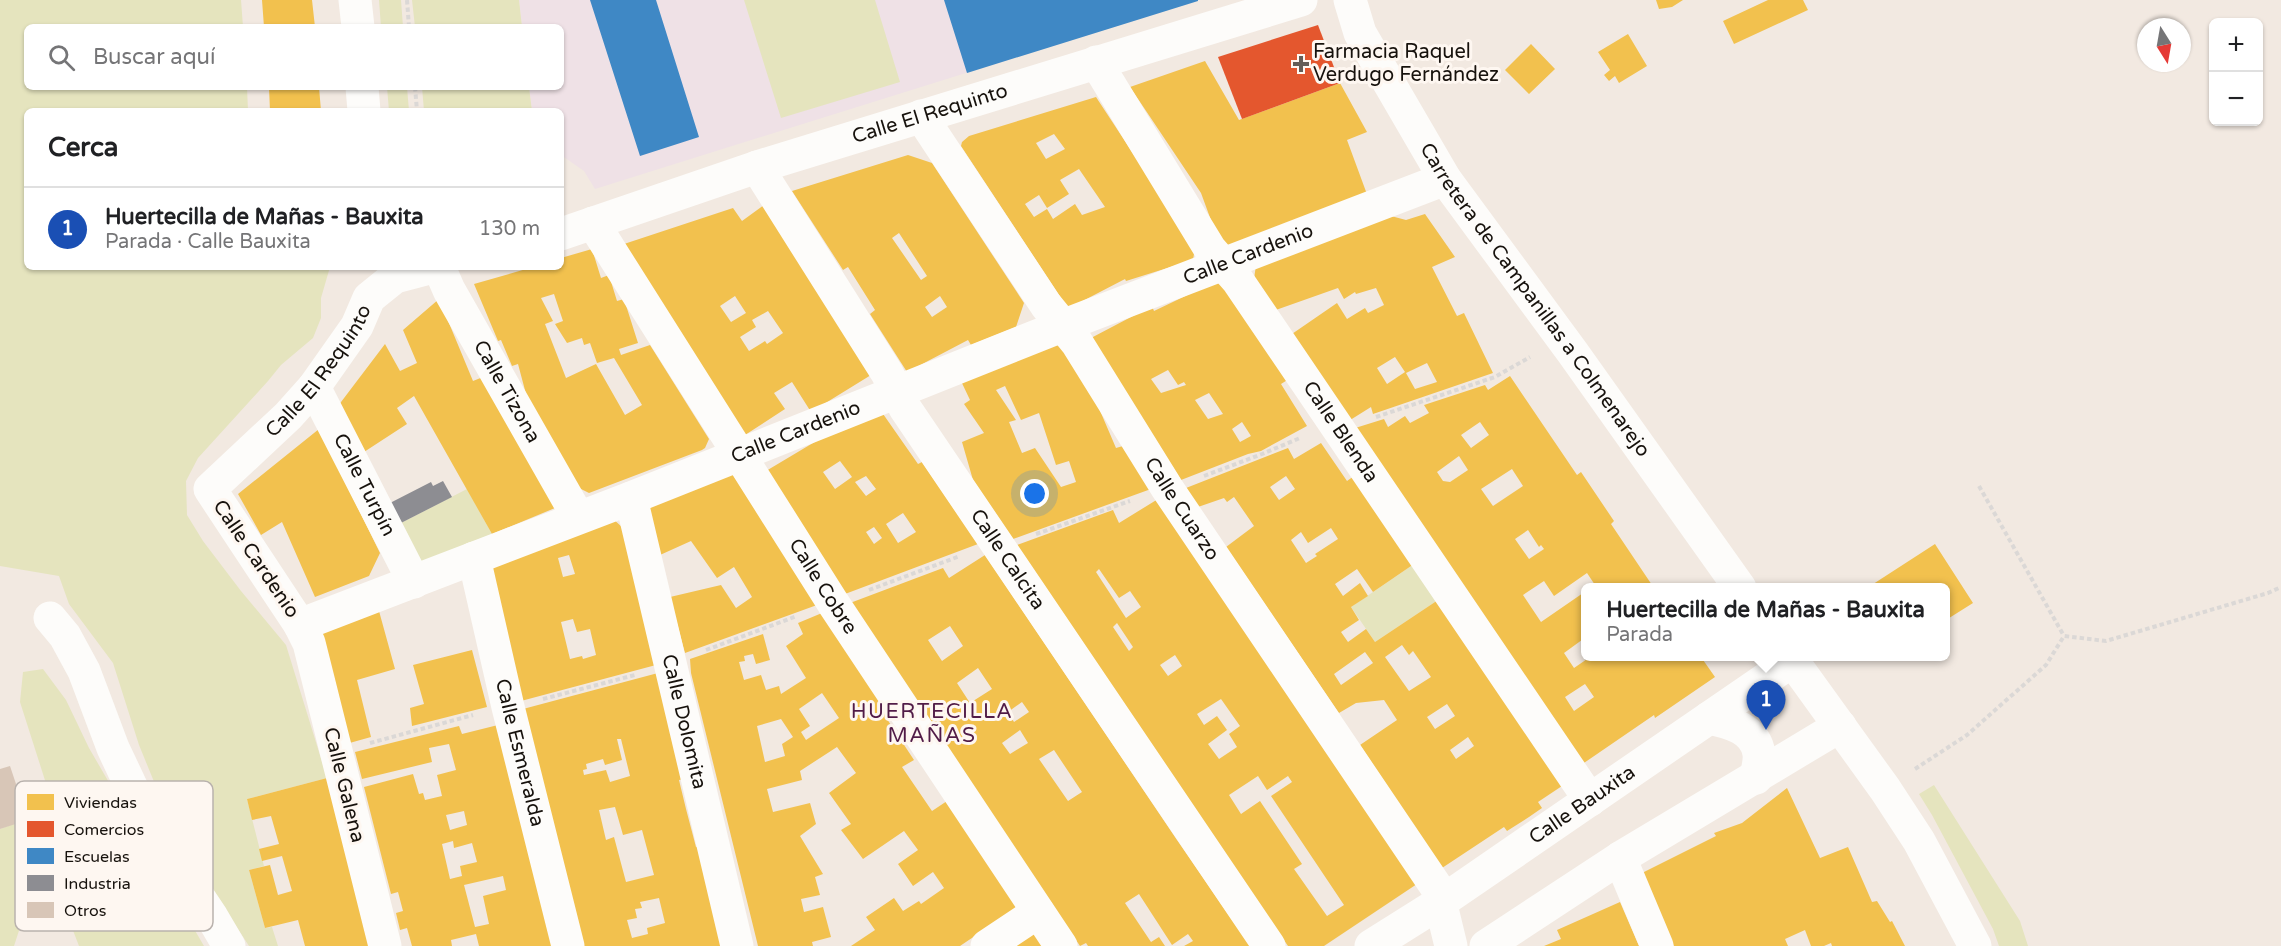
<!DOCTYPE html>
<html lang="es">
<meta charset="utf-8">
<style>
body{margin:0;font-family:"Varela Round",sans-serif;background:#f2f2f2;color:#202124}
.controls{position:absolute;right:18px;top:18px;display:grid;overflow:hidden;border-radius:9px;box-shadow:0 2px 4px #0004}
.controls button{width:54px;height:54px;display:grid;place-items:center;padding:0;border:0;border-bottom:2px solid #e0e0e0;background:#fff;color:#202124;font:30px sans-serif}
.compass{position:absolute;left:2137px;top:18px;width:54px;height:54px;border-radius:50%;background:#fff;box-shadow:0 2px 4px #0004;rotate:169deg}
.you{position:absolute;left:1035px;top:494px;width:21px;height:21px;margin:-15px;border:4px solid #fff;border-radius:50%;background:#1a73e8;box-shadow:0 0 0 9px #1a73e833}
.badge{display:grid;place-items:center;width:39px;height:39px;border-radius:50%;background:#645d57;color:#fff;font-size:20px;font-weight:700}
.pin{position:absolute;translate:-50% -50px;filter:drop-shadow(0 2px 3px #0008)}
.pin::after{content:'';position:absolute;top:32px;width:21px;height:18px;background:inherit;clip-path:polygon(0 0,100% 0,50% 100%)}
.popup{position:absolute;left:1581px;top:583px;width:369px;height:78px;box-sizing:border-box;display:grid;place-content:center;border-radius:9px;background:#fff;filter:drop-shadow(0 2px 4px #0005);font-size:20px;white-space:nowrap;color:#757577}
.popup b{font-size:22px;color:#202124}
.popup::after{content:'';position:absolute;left:50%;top:100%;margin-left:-12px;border:12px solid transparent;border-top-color:#fff}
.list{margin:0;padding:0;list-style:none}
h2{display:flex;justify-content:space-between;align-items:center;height:78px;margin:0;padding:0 24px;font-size:26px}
h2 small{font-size:20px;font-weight:400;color:#757577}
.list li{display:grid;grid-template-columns:39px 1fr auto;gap:18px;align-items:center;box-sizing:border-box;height:84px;padding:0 24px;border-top:2px solid #e0e0e0}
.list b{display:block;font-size:22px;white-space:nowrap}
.list p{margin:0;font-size:20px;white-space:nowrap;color:#757577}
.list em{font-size:20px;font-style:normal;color:#757577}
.icon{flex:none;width:33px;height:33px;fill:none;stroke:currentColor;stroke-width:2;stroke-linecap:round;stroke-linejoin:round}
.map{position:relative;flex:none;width:2281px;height:946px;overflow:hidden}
.search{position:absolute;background:#fff;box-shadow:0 2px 4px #0004;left:24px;top:24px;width:540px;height:66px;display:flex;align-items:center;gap:15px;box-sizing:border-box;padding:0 21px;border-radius:9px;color:#757577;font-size:22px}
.panel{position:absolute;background:#fff;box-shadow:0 2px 4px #0004;left:24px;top:108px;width:540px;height:162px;border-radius:9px}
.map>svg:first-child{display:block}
</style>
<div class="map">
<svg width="2281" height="946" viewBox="0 0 2281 946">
<rect width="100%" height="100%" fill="#f2e9e1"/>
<path fill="#efe1e6" d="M 519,0 L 1199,0 L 595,189 L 584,171 L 561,155 L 561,111 L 532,111 L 529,87 L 561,87 L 561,27 L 522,27 Z"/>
<path fill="#e5e4be" d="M 0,0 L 241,0 L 243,27 L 27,27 L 27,87 L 247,87 L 248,111 L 27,111 L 27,267 L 330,267 L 321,298 L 321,318 L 313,338 L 281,365 L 268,381 L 198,458 L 186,481 L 187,515 L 203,541 L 241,591 L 286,645 L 327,778 L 247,799 L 264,866 L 249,870 L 265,928 L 272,927 L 278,946 L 249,946 L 182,843 L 166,811 L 139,745 L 113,663 L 69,604 L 59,576 L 0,566 Z
M 379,0 L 401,0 L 403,27 L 381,27 Z
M 412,0 L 519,0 L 522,27 L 415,27 Z
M 744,0 L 875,0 L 900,82 L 781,118 Z
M 387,87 L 407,87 L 409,111 L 389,111 Z
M 422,87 L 529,87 L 532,111 L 424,111 Z
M 467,489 L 492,534 L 421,562 L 401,523 Z
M 1414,564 L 1438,600 L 1375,642 L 1351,607 Z
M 43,669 L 66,700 L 89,748 L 204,946 L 79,946 L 62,902 L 62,863 L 58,821 L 20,702 L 23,672 Z
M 1934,785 L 2020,921 L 2028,946 L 1999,946 L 1993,929 L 1932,815 L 1919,794 Z
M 24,820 L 33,868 L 27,906 L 14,946 L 0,946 L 0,829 Z"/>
<path fill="#f2c14e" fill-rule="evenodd" d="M 262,0 L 312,0 L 315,27 L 264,27 Z
M 1656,0 L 1683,0 L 1672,7 L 1659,9 Z
M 1768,0 L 1803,0 L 1808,10 L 1734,44 L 1723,21 Z
M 1628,34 L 1647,66 L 1619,83 L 1615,76 L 1609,81 L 1604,75 L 1610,70 L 1598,52 Z
M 1531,44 L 1555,69 L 1529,94 L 1505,70 Z
M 1205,61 L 1239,120 L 1340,83 L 1367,132 L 1347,140 L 1368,197 L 1228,249 L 1212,223 L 1201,193 L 1130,87 Z
M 269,87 L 319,87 L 321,111 L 270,111 Z
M 1096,97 L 1195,248 L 1193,260 L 1126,281 L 1125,279 L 1073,306 L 1067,307 L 961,146 L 962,142 L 969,136 ZM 1054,134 L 1065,149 L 1046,159 L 1036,143 ZM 1079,169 L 1105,207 L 1082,215 L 1075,204 L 1053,219 L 1047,209 L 1034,217 L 1025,204 L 1039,195 L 1047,208 L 1069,194 L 1060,180 Z
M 908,155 L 932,163 L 1024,303 L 1016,327 L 971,345 L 968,340 L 907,372 L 870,314 L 875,310 L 848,267 L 843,270 L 792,191 ZM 899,233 L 927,276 L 921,280 L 892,238 ZM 940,296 L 947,307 L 932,317 L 925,307 Z
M 764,205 L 871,375 L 811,412 L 792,382 L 774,393 L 785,409 L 745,435 L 624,244 L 733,208 L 742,221 ZM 735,296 L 746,313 L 731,322 L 720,306 ZM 768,311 L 783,333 L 767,344 L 765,341 L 749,351 L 740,337 L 756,327 L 752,320 Z
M 1425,214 L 1455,257 L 1432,267 L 1457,316 L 1464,313 L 1493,373 L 1373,414 L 1371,407 L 1347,422 L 1289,336 L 1337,303 L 1347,319 L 1365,308 L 1368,313 L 1384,305 L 1376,288 L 1356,294 L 1355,292 L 1344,299 L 1338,288 L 1273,311 L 1254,279 L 1256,265 L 1391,216 L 1406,220 ZM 1395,357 L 1405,372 L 1387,384 L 1377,368 ZM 1427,363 L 1437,382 L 1415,389 L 1406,373 Z
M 592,249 L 601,278 L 609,275 L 617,301 L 624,299 L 638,343 L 619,349 L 621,355 L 650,345 L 709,439 L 705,448 L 702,450 L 589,493 L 579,488 L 526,394 L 518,364 L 512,366 L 501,340 L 498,341 L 474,284 L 533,267 L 561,267 L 561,258 ZM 554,294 L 563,321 L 555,324 L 567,343 L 582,338 L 584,345 L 590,343 L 597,363 L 614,358 L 642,405 L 625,415 L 596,364 L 566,378 L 545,324 L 553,321 L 541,298 Z
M 1223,278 L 1289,379 L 1281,384 L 1307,426 L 1261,451 L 1248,454 L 1181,480 L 1091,338 L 1152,306 L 1154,311 ZM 1168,370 L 1178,385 L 1184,382 L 1186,385 L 1161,393 L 1151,379 ZM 1209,393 L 1223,414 L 1208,419 L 1195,400 ZM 1242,422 L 1251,436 L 1240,442 L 1232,429 Z
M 439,299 L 473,381 L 483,377 L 555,508 L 492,534 L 414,396 L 397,408 L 407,424 L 364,452 L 338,406 L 385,344 L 400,371 L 417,363 L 403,330 Z
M 1059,342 L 1098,406 L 1116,448 L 1123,446 L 1151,489 L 1013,539 L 973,480 L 962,442 L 984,433 L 964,404 L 970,400 L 961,381 ZM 1005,386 L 1021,420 L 1039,413 L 1056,465 L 1069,461 L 1076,482 L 1061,487 L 1035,448 L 1022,453 L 1009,422 L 1016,420 L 996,390 Z
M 1510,376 L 1577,475 L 1581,472 L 1614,521 L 1611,524 L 1654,588 L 1591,588 L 1595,585 L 1587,573 L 1554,596 L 1544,581 L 1523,595 L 1541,622 L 1586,591 L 1586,637 L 1564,653 L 1574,668 L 1590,657 L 1701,657 L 1715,677 L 1655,718 L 1654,715 L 1581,765 L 1352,429 L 1384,419 L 1388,427 L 1405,416 L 1410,423 L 1429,413 L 1424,405 L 1485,385 L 1488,390 ZM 1480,422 L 1489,435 L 1471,448 L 1461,435 ZM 1459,456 L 1468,470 L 1450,482 L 1443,481 L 1437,472 ZM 1512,469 L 1523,486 L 1493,506 L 1481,489 ZM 1528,530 L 1539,547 L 1541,545 L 1544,549 L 1529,559 L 1515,539 ZM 1585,684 L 1594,697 L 1574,711 L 1565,697 Z
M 881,411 L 918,464 L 922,462 L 978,544 L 845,594 L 766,471 L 823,437 ZM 840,461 L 852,477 L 835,489 L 823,472 ZM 866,476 L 876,489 L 866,496 L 855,482 ZM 903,513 L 916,532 L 898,543 L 886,524 ZM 874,527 L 882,538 L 874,544 L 866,532 Z
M 319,429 L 380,553 L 369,576 L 315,597 L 282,522 L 261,535 L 238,494 Z
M 1321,443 L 1347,481 L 1354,476 L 1414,564 L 1373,592 L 1357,569 L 1335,584 L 1343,596 L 1360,583 L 1368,596 L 1351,607 L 1359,620 L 1341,632 L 1348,642 L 1366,629 L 1375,642 L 1438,600 L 1565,784 L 1538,802 L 1542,808 L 1529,817 L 1507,831 L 1504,827 L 1442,868 L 1360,745 L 1397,720 L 1384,700 L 1356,703 L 1339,713 L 1226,547 L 1254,526 L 1234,497 L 1227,502 L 1224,498 L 1198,507 L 1186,488 L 1288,448 L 1294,459 ZM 1286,476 L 1295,489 L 1279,500 L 1270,487 ZM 1331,528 L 1338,539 L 1315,554 L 1317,556 L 1306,563 L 1291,540 L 1301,532 L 1308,543 ZM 1402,645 L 1409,655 L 1413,651 L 1431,677 L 1409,691 L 1385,657 ZM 1365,652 L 1373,663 L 1341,685 L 1334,674 ZM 1447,704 L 1455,716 L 1435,729 L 1427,717 ZM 1468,737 L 1474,746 L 1456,759 L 1450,750 Z
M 730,470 L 817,605 L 685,653 L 670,597 L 721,585 L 736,608 L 752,597 L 734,567 L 717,578 L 691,541 L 660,555 L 648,503 Z
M 1158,499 L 1417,884 L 1324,946 L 1288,946 L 1017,545 L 1113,510 L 1119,523 ZM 1099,569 L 1119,598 L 1130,591 L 1141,607 L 1126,618 L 1096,572 ZM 1117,623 L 1133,647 L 1129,651 L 1113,627 ZM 1175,655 L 1182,666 L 1168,676 L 1160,665 ZM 1221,699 L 1240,726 L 1229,734 L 1237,747 L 1219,759 L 1208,744 L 1227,730 L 1217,716 L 1204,725 L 1197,714 ZM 1258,776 L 1267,790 L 1288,776 L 1292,782 L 1271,796 L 1344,905 L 1327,916 L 1294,869 L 1302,864 L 1260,801 L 1241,814 L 1229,795 Z
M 611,517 L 623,528 L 656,665 L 521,701 L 487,566 ZM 569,555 L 575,574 L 563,577 L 558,558 ZM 573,619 L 577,632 L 590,629 L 596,655 L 583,659 L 582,656 L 570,659 L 561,622 Z
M 1935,544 L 1973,603 L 1946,620 L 1946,588 L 1867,588 Z
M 985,555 L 1177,840 L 1250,946 L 1184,946 L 1193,941 L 1188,934 L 1172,945 L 1139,894 L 1125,903 L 1151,942 L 1159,937 L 1165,946 L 1088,946 L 1086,943 L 1080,946 L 850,603 L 943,568 L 949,578 ZM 950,626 L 963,646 L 942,661 L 928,640 ZM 978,668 L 992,689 L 970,703 L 957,683 ZM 1022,702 L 1029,712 L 1014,722 L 1008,712 ZM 1020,730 L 1028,743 L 1010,754 L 1002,743 ZM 1054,750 L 1082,792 L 1068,801 L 1039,759 Z
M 379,611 L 395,669 L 357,680 L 371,737 L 346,744 L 317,628 Z
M 822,613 L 888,713 L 885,716 L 914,760 L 902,767 L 932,811 L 947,801 L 1018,907 L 960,946 L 851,946 L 875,930 L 866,917 L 894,898 L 903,911 L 919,901 L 921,904 L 944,888 L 933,872 L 913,886 L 898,864 L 918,850 L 904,831 L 863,859 L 841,830 L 851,824 L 829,793 L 856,773 L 837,747 L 800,771 L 802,780 L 767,789 L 773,812 L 810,803 L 816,824 L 800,836 L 823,874 L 815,877 L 820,895 L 801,899 L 804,912 L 823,907 L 831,937 L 812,942 L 813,946 L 758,946 L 691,673 L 690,659 L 763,634 L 770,660 L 756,664 L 753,654 L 744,656 L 745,661 L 739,662 L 744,680 L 761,675 L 766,690 L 779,686 L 781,694 L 806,678 L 786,646 L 803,634 L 798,623 ZM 822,693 L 839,718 L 806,740 L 801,732 L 810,726 L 799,709 ZM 781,719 L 793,737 L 782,744 L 785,756 L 765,762 L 757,726 Z
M 472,650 L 487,707 L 412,726 L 410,708 L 424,704 L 413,665 Z
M 658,673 L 684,779 L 679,780 L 686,809 L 696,847 L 700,846 L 724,946 L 583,946 L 523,709 ZM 617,739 L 621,739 L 630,776 L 610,782 L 606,770 L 584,775 L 583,770 L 587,769 L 586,764 L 603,759 L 605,765 L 622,760 ZM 615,807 L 623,835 L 642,830 L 654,875 L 626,882 L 614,837 L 606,840 L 599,810 ZM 659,898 L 665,923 L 647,928 L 648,934 L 632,938 L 627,920 L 637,918 L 635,909 L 642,908 L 640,902 Z
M 498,725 L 554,946 L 479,946 L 476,934 L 451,940 L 452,946 L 412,946 L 407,928 L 400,930 L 396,913 L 403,911 L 398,892 L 391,894 L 364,787 L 413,774 L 419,794 L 423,793 L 425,800 L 442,796 L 437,775 L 456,770 L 449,744 L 429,748 L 432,762 L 362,779 L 355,752 L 459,726 L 462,734 ZM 464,811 L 467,825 L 450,830 L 446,815 ZM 453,841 L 454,848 L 472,843 L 477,862 L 460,866 L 462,876 L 450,879 L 442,844 ZM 503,876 L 506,890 L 483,896 L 489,924 L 475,927 L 464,885 Z
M 327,778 L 379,946 L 305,946 L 298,920 L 265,928 L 249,870 L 270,865 L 278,895 L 292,891 L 282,856 L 262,861 L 259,849 L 279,844 L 271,816 L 252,820 L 247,799 Z
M 1787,788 L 1820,858 L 1848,847 L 1872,902 L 1877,901 L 1890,922 L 1892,921 L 1905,946 L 1832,946 L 1831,943 L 1824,946 L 1811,946 L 1805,930 L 1785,939 L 1788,946 L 1674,946 L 1642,873 L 1716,836 L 1714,833 L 1742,823 Z
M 1620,902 L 1639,946 L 1544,946 L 1561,939 L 1557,930 Z
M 1034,931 L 1044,946 L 1013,946 Z"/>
<path fill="#e4572e" d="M 1318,25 L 1340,83 L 1242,119 L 1218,57 Z"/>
<path fill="#3f88c5" d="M 590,0 L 656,0 L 699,137 L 640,156 Z
M 944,0 L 1198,0 L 1198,1 L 967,73 Z"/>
<path fill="#8d8d92" d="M 443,481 L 452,497 L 401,523 L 390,503 L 431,482 L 433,486 Z"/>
<path fill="#d8c6b7" d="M 10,766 L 28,820 L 0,829 L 0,769 Z"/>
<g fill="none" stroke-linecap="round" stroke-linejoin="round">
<path stroke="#dbd8d6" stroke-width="4" stroke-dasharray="4.5 3" stroke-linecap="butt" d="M 407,0 L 409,27
M 415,87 L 417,111
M 1376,417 L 1495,377 L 1530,357
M 1204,476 L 1262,454 L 1300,438
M 1979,486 L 2064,636
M 1036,534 L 1130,501
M 869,590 L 960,556
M 706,650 L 797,616
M 543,699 L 635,675
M 370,743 L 473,715
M 1915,769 L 1967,735 L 2046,665 L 2064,636 L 2106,641 L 2268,593 L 2281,587"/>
<g stroke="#fdfcfa" stroke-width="33">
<path d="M 355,0 L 358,27"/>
<path id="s1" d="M 1350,0 L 1360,33 L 1445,179 L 1573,353 L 1740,588"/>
<path id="s2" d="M 1096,62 L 1210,249 L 1238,281 L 1590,800"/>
<path d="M 362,87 L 364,111"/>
<path id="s3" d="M 921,116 L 1046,305 L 1077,343 L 1167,488 L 1437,888 L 1451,946"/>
<path id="s4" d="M 757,167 L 887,373 L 905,408 L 1269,946"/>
<path id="s5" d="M 593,223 L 833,603 L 1061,946"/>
<path id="s6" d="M 561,234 L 757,167 L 1301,0"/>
<path id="s7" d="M 439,267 L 449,290 L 578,517"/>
<path id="s8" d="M 314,387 L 414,582"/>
<path id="s9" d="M 631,498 L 737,946"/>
<path id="s10" d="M 474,558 L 508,707 L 568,946"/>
<path d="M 50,618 L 65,636 L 84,671 L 113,748 L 147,820 L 212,917 L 229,946"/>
<path id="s11" d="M 300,625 L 631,498 L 1062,326 L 1445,179"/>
<path d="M 1789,656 L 1885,789 L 1919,841 L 1975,946"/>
<path d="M 1709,718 C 1729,722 1756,729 1759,754 C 1760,761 1757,771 1756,778"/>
<path d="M 1620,858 L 1657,946"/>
<path id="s12" d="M 385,946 L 309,643 L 300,625 L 210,489 L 288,416 L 314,387 L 357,326 L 369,298 L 395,277 L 433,267"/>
<path d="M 987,946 L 1038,912"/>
<path id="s13" d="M 1371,946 L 1441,902 L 1792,661"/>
<path d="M 1486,946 L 1620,858 L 1840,726"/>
</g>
</g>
<path fill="#645d57" stroke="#fef7f1" stroke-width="2" d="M1298 55h6v6h6v6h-6v6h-6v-6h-6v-6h6z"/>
<g text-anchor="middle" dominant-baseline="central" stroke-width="6" stroke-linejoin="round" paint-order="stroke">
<g font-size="20" fill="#17120d" stroke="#fef7f1" text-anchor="start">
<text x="1313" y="52">Farmacia Raquel<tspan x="1313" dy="23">Verdugo Fernández</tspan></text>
</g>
<g font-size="20" fill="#17120d" stroke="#fef7f1">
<text stroke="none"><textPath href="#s6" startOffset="388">Calle El Requinto</textPath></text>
<text stroke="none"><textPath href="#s11" startOffset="1018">Calle Cardenio</textPath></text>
<text stroke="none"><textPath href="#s1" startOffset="354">Carretera de Campanillas a Colmenarejo</textPath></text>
<text stroke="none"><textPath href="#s12" startOffset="657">Calle El Requinto</textPath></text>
<text stroke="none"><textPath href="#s7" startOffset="142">Calle Tizona</textPath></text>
<text stroke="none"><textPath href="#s11" startOffset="532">Calle Cardenio</textPath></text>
<text stroke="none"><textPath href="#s2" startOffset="444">Calle Blenda</textPath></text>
<text stroke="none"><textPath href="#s8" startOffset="110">Calle Turpín</textPath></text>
<text stroke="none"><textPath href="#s3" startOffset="472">Calle Cuarzo</textPath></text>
<text transform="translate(256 559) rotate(56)">Calle Cardenio</text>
<text stroke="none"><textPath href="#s4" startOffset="466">Calle Calcita</textPath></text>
<text stroke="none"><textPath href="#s5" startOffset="430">Calle Cobre</textPath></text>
<text stroke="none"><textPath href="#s9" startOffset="230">Calle Dolomita</textPath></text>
<text stroke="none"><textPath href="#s10" startOffset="200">Calle Esmeralda</textPath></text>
<text transform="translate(344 785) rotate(76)">Calle Galena</text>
<text stroke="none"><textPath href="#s13" startOffset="254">Calle Bauxita</textPath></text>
</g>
<g font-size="21" letter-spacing="1.5" fill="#511b47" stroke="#fef7f1">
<text x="932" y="711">HUERTECILLA<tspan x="932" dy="24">MAÑAS</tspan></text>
</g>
</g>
<rect x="15" y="781" width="198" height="150" rx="9" fill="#fef7f1" stroke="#b9b2ad" stroke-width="1.5"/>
<rect x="27" y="794" width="27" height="16" fill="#f2c14e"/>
<rect x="27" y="821" width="27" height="16" fill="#e4572e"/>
<rect x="27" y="848" width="27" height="16" fill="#3f88c5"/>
<rect x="27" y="875" width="27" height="16" fill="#8d8d92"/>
<rect x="27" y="902" width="27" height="16" fill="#d8c6b7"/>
<g font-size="16" fill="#17120d">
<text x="64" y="808">Viviendas</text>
<text x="64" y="835">Comercios</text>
<text x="64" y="862">Escuelas</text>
<text x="64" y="889">Industria</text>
<text x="64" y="916">Otros</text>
</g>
</svg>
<div class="controls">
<button>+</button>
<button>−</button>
</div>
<svg class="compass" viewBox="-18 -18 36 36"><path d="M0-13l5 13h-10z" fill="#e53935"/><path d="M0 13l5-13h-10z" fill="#757577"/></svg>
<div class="you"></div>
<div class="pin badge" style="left:1766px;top:730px;background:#1a4fb4">1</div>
<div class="popup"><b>Huertecilla de Mañas - Bauxita</b>Parada</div>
<div class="search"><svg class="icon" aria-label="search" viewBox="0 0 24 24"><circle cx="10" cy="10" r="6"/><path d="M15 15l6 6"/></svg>Buscar aquí</div>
<section class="panel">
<h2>Cerca<small></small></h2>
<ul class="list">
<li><span class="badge" style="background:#1a4fb4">1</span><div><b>Huertecilla de Mañas - Bauxita</b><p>Parada · Calle Bauxita</p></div><em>130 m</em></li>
</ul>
</section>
</div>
